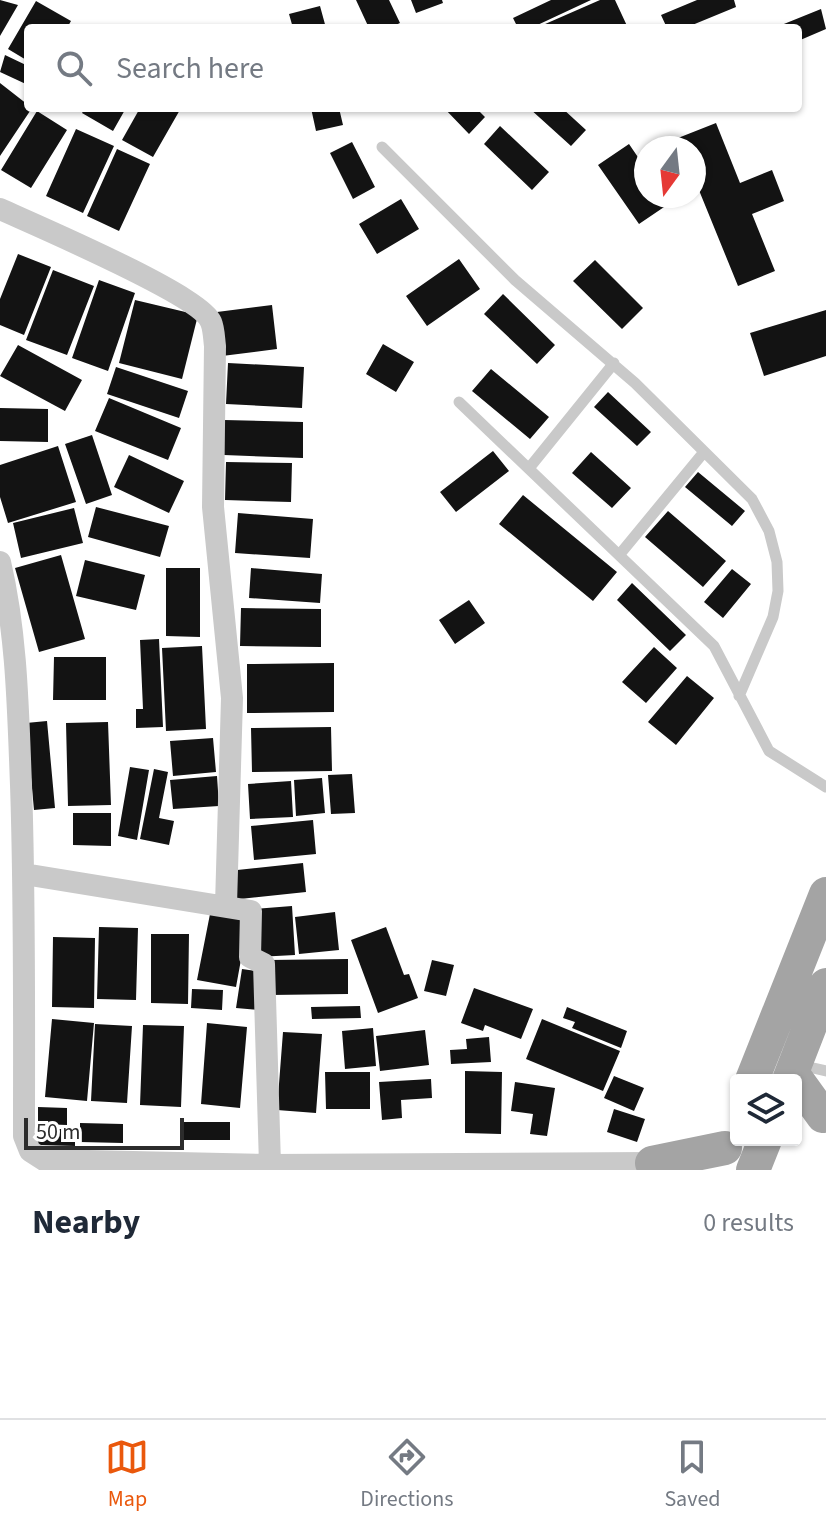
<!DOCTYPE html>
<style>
body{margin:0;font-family:"Source Sans 3",sans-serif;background:#f6f6f7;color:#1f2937}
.controls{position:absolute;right:24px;bottom:24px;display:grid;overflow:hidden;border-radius:8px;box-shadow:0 2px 6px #0004}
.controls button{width:72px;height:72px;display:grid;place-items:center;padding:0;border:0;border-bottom:2px solid #e0e1e3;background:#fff;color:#1f2937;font:40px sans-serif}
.compass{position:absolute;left:634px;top:136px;width:72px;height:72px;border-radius:50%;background:#fff;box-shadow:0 2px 6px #0004;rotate:195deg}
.scale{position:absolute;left:24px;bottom:20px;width:160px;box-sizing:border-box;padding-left:8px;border:4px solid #2c2c2c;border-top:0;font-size:22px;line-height:28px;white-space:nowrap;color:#2c2c2c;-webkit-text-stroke:6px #fff;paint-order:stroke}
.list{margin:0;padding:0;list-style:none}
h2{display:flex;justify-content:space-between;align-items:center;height:104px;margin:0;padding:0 32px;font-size:34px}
h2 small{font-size:26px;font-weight:400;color:#747a83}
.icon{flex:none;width:44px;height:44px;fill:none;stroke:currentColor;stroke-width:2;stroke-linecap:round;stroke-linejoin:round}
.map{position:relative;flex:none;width:826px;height:1170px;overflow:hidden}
.search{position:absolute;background:#fff;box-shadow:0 2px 6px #0004;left:24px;right:24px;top:24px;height:88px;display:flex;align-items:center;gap:20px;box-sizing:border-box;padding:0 28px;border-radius:8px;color:#747a83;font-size:30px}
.sheet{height:248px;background:#fff}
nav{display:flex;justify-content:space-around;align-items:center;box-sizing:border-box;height:112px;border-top:2px solid #e0e1e3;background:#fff;font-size:22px;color:#747a83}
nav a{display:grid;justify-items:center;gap:4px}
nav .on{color:#ea580c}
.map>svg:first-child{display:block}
</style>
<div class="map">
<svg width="826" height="1170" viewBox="0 0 826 1170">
<rect width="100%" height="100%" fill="#fff"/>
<path fill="#131313" d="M 0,0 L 18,5 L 0,36 Z
M 356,0 L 389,0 L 400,23 L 389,28 L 369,28 Z
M 411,0 L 442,0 L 443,3 L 416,13 Z
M 551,0 L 591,0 L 531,28 L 518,28 L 513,18 Z
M 600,0 L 615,0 L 628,28 L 536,28 Z
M 697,0 L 734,0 L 736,7 L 685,28 L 667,28 L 661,15 Z
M 36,1 L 71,21 L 67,28 L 28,28 L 28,61 L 8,49 Z
M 320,6 L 326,28 L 293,28 L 289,14 Z
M 821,9 L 826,29 L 798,41 L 798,28 L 774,28 Z
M 5,55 L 28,66 L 28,85 L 0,72 Z
M 0,83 L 32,108 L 0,156 Z
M 85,108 L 126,108 L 113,131 L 82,113 Z
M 140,108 L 181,108 L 153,157 L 122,140 Z
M 311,108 L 339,108 L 343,125 L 316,131 Z
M 444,108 L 476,108 L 485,117 L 469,134 Z
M 529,108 L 562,108 L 586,130 L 571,146 Z
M 37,111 L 67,130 L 31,188 L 1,170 Z
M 716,123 L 740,183 L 772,170 L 784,201 L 752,214 L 775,271 L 738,286 L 694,178 L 694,148 L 682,148 L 678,138 Z
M 500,126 L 549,172 L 532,190 L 484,144 Z
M 76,129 L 114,146 L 83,213 L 46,196 Z
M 352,142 L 375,187 L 353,199 L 330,153 Z
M 629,144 L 646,169 L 646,196 L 665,196 L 670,203 L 639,224 L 598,165 Z
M 117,149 L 150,164 L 119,231 L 87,216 Z
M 401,199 L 419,229 L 377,254 L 359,224 Z
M 18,254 L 51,267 L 24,335 L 0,325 L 0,299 Z
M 459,259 L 480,289 L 427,326 L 406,296 Z
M 595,260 L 643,308 L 622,329 L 573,281 Z
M 53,270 L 94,286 L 67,355 L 26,340 Z
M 99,280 L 135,293 L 108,371 L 72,358 Z
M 503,294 L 555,345 L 537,364 L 484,314 Z
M 135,300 L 198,315 L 182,379 L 119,363 Z
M 272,305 L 277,349 L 222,356 L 217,312 Z
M 826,310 L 826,356 L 764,376 L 750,333 Z
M 383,344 L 414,362 L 396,392 L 366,374 Z
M 18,345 L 82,380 L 65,411 L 0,376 Z
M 228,363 L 304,367 L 302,408 L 226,404 Z
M 116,367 L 188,391 L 179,418 L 107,394 Z
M 491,369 L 549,417 L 530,439 L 472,391 Z
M 608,392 L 651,432 L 637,446 L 594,407 Z
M 109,398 L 181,428 L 168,460 L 95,431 Z
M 0,408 L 48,409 L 48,442 L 0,441 Z
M 224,420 L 303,422 L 303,458 L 224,455 Z
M 92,435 L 112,495 L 86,504 L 65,444 Z
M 58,446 L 76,502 L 8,523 L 0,497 L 0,465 Z
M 493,451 L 509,471 L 456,512 L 440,492 Z
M 591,452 L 631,488 L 612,508 L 572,473 Z
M 129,455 L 184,481 L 169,513 L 114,487 Z
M 226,462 L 292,463 L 291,502 L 225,500 Z
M 698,472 L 745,511 L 732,526 L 685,487 Z
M 523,495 L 617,572 L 593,601 L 499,524 Z
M 96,507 L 169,526 L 160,557 L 88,537 Z
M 74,508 L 83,543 L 21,558 L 13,523 Z
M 668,511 L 726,561 L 703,587 L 645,537 Z
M 238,513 L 313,519 L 310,558 L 235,553 Z
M 61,555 L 85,639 L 39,652 L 15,568 Z
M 85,560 L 145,575 L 136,610 L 76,596 Z
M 166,568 L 200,568 L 200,637 L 166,636 Z
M 251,568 L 322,574 L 320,603 L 249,598 Z
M 732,569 L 751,584 L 723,618 L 704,602 Z
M 632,583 L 686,635 L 670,651 L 617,600 Z
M 469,600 L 485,623 L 455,644 L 439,620 Z
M 241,608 L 321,609 L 321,647 L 240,646 Z
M 159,639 L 163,727 L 136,728 L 136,709 L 143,709 L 140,640 Z
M 202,646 L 206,729 L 166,731 L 162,648 Z
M 654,647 L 677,668 L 646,703 L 622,682 Z
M 54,657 L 106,657 L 106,700 L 53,700 Z
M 334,663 L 334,712 L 247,713 L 247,664 Z
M 687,676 L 714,698 L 676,745 L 648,722 Z
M 47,721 L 55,808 L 34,810 L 26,723 Z
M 108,722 L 111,805 L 68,806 L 66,723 Z
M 331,727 L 332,771 L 252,772 L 251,728 Z
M 213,738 L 216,772 L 173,776 L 170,741 Z
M 130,767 L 149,770 L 137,840 L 118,836 Z
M 154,769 L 168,772 L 159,818 L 174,821 L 169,845 L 140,839 Z
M 352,774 L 355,813 L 331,814 L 328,775 Z
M 217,776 L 219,806 L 173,809 L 170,780 Z
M 322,778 L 325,813 L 296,816 L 294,780 Z
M 291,781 L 293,817 L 250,819 L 248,784 Z
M 73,813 L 111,813 L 111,846 L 73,845 Z
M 313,820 L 316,854 L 254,860 L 251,826 Z
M 303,863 L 306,892 L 231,900 L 228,871 Z
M 292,906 L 295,955 L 257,957 L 254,909 Z
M 335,912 L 339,950 L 299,954 L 295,917 Z
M 210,914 L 248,921 L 236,987 L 197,980 Z
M 99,927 L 138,928 L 136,1000 L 97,999 Z
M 386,927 L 404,975 L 409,974 L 418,998 L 378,1013 L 351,940 Z
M 151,934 L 189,934 L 188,1004 L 151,1003 Z
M 53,937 L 95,938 L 94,1008 L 52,1007 Z
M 348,959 L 348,994 L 270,995 L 269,960 Z
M 432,960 L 454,965 L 446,996 L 424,991 Z
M 242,969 L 263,972 L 258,1010 L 236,1008 Z
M 474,988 L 533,1009 L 521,1039 L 485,1025 L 483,1031 L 461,1023 Z
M 192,989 L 223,990 L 222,1010 L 191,1008 Z
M 360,1006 L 361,1018 L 312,1019 L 311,1007 Z
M 567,1007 L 627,1031 L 621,1048 L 572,1028 L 575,1022 L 563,1018 Z
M 52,1019 L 94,1023 L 87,1101 L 45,1097 Z
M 542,1019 L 620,1051 L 603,1091 L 526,1059 Z
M 207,1023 L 247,1027 L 240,1108 L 201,1104 Z
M 95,1024 L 132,1026 L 127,1103 L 91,1101 Z
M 143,1025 L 184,1026 L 181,1107 L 140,1105 Z
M 373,1028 L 376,1066 L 345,1069 L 342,1031 Z
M 425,1030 L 429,1065 L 380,1071 L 376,1036 Z
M 283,1032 L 322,1034 L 316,1113 L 277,1110 Z
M 489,1037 L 491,1062 L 451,1064 L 450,1050 L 467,1049 L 466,1039 Z
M 465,1071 L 502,1072 L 501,1134 L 465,1133 Z
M 325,1072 L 370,1072 L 370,1109 L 326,1109 Z
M 614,1076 L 644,1088 L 634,1111 L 604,1098 Z
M 431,1079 L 432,1098 L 401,1100 L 402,1118 L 382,1120 L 379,1082 Z
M 515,1082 L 555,1088 L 547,1136 L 530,1134 L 533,1114 L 511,1111 Z
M 38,1107 L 67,1108 L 67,1125 L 38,1124 Z
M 614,1109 L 645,1119 L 637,1142 L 607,1132 Z
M 181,1122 L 230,1122 L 230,1140 L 181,1140 Z
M 80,1123 L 123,1124 L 123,1143 L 80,1142 Z
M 36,1129 L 75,1129 L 75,1146 L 36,1145 Z"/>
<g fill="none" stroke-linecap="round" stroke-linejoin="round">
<path stroke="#c9c9c9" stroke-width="11" d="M 382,147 L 515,280 L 635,383 L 752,499 L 769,531 L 777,562 L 778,591 L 773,617 L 739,696
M 459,402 L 714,646 L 769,751 L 826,787
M 530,467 L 614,363
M 620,554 L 704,452
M 800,1065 L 826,1071"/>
<path stroke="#c9c9c9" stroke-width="22" d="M 0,209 C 35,225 200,295 211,322 C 214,329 214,339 215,346 L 213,507 L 232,698 L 226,905
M 0,562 C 17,635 18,710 21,785 C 25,902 24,1019 24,1136 L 30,1151 L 44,1160 L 270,1165 L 652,1163
M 24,874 L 251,911 L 250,957 L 264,964 L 270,1165"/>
<path stroke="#a4a4a4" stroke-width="34" d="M 792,1073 L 823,1116
M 752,1080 L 826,894
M 789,1080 L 826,985
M 652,1163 L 725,1148
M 753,1170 L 765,1140"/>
</g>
</svg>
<div class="controls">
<button><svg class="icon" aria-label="layers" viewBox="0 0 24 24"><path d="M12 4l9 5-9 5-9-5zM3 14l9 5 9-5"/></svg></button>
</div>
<svg class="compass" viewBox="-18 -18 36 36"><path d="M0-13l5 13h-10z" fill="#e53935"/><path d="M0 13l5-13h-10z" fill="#747a83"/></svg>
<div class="scale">50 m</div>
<div class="search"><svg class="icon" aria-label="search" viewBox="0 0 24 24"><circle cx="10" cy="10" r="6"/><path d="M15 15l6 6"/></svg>Search here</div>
</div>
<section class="sheet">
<h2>Nearby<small>0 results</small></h2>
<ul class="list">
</ul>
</section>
<nav>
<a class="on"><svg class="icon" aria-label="map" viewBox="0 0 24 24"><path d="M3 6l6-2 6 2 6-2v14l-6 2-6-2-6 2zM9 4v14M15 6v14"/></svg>Map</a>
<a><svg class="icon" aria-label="directions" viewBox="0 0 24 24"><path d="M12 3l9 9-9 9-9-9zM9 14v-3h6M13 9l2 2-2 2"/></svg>Directions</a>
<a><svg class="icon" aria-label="saved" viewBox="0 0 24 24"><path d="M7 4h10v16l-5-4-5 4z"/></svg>Saved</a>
</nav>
